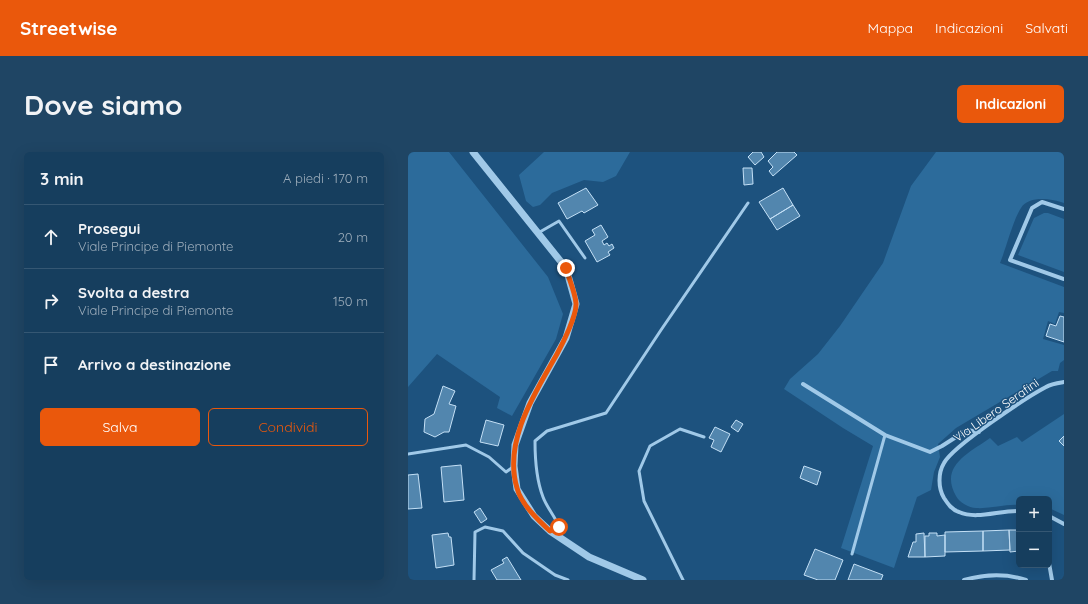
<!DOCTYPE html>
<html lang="it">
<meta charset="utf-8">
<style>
body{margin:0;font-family:Quicksand,sans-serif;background:#1f4564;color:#f1f3f6}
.controls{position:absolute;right:12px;bottom:12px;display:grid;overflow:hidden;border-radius:6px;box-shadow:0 4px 16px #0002}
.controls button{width:36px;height:36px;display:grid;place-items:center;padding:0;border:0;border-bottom:1px solid #355773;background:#163e5e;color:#f1f3f6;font:20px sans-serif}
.stop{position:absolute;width:12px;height:12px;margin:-9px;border:3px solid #ea580c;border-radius:50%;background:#fff}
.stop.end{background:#ea580c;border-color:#fff;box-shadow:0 1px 4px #0008}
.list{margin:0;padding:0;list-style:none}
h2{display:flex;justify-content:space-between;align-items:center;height:52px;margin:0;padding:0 16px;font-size:17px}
h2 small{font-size:13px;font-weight:400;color:#9eaebc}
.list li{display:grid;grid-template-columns:26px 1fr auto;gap:12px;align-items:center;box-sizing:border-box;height:64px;padding:0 16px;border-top:1px solid #355773}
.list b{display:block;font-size:15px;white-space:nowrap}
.list p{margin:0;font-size:13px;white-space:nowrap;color:#9eaebc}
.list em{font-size:13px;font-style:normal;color:#9eaebc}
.actions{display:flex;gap:8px;padding:12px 16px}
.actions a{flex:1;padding:9px 0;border:1px solid #ea580c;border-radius:6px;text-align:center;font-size:14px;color:#ea580c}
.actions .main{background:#ea580c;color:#fff}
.icon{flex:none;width:22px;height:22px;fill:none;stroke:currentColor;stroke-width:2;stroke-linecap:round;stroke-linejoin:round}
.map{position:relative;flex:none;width:656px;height:428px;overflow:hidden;border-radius:6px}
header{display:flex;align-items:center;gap:24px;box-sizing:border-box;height:56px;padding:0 20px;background:#ea580c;color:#fff}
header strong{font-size:19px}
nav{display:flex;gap:22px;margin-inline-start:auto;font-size:14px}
.intro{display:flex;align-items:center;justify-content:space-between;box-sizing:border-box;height:96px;padding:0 24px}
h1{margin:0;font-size:28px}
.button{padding:10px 18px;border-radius:6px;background:#ea580c;color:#fff;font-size:14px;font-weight:700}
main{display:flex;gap:24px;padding:0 24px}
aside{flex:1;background:#163e5e;border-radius:6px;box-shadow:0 4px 16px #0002}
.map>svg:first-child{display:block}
</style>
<header>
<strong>Streetwise</strong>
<nav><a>Mappa</a><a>Indicazioni</a><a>Salvati</a></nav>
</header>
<div class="intro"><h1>Dove siamo</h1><a class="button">Indicazioni</a></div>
<main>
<aside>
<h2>3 min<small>A piedi · 170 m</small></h2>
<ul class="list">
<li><svg class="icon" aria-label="ahead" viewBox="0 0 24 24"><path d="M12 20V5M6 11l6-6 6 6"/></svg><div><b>Prosegui</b><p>Viale Principe di Piemonte</p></div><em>20 m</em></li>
<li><svg class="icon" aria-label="right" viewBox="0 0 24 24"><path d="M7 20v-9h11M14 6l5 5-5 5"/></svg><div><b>Svolta a destra</b><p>Viale Principe di Piemonte</p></div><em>150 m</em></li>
<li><svg class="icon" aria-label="arrive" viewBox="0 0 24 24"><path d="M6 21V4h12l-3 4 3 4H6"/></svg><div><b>Arrivo a destinazione</b></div></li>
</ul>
<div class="actions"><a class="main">Salva</a><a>Condividi</a></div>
</aside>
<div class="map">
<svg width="656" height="428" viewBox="0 0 656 428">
<rect width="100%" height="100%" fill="#1d527e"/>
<path fill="#2c6b9b" d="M 0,0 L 41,0 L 140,125 L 155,162 L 148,187 L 104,264 L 89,256 L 92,245 L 29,202 L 0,235 Z
M 136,0 L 222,0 L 208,24 L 195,30 L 176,28 L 144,41 L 132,53 L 125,55 L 118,49 L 111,23 Z
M 528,0 L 656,0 L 656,51 C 644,47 621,43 613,56 C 605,68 598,97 592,111 L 656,135 L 656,161 L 651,160 L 647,172 L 640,169 L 635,187 L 656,193 L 656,208 L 652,211 L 650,219 L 644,219 L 548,276 L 530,292 L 532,305 L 526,320 L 523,338 L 509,345 L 486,416 L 433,396 L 465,294 L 435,276 L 376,237 L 382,227 L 410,202 L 432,174 L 475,111 L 503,34 Z
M 636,61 L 640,61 L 656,67 L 656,120 L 610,103 L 626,66 Z
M 656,262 L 656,363 L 641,356 L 641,347 L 611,347 L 611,353 C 597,352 582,357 568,356 C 561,356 551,350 548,344 C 531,314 561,301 582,286 L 590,294 L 609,285 L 614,290 Z"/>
<path fill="#5286ae" stroke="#c4e0f6" d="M 345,0 L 353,0 L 356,5 L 347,13 L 340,5 Z
M 369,0 L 386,0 L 389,3 L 365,24 L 361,19 L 365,15 L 360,9 Z
M 335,16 L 344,16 L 345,32 L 336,33 Z
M 178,36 L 190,53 L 176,61 L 174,59 L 159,67 L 150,51 Z
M 375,36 L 385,53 L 362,67 L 351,50 Z
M 385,53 L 392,64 L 369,78 L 362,67 Z
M 193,73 L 200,85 L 194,89 L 196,93 L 199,91 L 201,94 L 204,92 L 206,96 L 200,100 L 202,103 L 189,110 L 177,89 L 187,83 L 184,78 Z
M 652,164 L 656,165 L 656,190 L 638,184 L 642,172 L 648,174 Z
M 35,234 L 47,239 L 41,252 L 48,254 L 41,280 L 36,280 L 27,285 L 16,280 L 17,267 L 26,262 Z
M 78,268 L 96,273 L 90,294 L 72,290 Z
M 328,268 L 335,272 L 330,280 L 323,275 Z
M 307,275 L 322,282 L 313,300 L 303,295 L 306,288 L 301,286 Z
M 656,284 L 656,294 L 651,289 Z
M 53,313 L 56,348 L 36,350 L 33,315 Z
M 396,314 L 413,320 L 409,333 L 392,326 Z
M 10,322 L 14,356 L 0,357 L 0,323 Z
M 72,356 L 79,367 L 73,371 L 66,360 Z
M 601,378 L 602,398 L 575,399 L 575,379 Z
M 601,378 L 611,378 L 611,399 L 602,400 Z
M 575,379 L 575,399 L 537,400 L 537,380 Z
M 40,381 L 41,385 L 43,385 L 46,413 L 28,416 L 24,383 Z
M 516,381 L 517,405 L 500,405 L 505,390 L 508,390 L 508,382 Z
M 521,381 L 529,381 L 529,384 L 537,383 L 537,404 L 517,405 L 517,384 L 521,384 Z
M 407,397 L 435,408 L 427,428 L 410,428 L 396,423 Z
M 99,405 L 113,428 L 89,428 L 83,418 L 96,411 L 94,408 Z
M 446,412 L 475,423 L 473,428 L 440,428 Z"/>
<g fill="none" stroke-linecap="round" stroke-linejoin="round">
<path stroke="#a0c9e8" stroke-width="3" d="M 130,81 L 151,69 L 177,106
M 0,302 L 58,293 L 81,305 L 98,320 L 105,315
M 143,378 L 151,375 C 147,364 139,356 135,345 C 128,327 127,308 127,289 L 139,279 L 198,261 L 253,178 L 340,51
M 444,402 L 477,283
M 66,428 L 67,380 L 77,375 L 95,379 L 115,401 L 147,423 L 160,428
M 275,428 L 236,349 L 231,319 L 242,294 L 272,277 L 296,285"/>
<path stroke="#a0c9e8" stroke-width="4" d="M 656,57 L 634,50 L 624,56 L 602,108 L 656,127
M 395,232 L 477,283 L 522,300 L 534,294 L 559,278 L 571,280
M 611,359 C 592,358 569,368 551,360 C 544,358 540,352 536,346 C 530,336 530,321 536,311 C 545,294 619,245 638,235 C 643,232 650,231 656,230
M 641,364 L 656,372
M 641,411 L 644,428
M 556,428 C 578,422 597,421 618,428"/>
<path stroke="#a0c9e8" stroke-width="7" d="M 65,0 L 158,116 L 168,152 L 158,186 L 122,251 L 107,293 L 106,314 L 109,337 L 126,364 L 142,379 L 181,405 L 235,428"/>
</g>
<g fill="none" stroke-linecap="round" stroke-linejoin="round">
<path stroke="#ea580c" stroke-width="5" d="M 151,375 L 142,379 C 130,368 113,352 109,336 C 95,289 127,241 149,202 C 155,191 169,163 168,151 C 167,140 161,127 158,116"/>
</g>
<g text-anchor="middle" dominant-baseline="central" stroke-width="3" stroke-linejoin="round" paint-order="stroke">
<g font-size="12" fill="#fff" stroke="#1d527e">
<text transform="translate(588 258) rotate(-35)">Via Libero Serafini</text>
</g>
</g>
</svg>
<div class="controls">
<button>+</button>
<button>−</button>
</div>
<div class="stop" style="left:151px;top:375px"></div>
<div class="stop end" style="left:158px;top:116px"></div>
</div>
</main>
